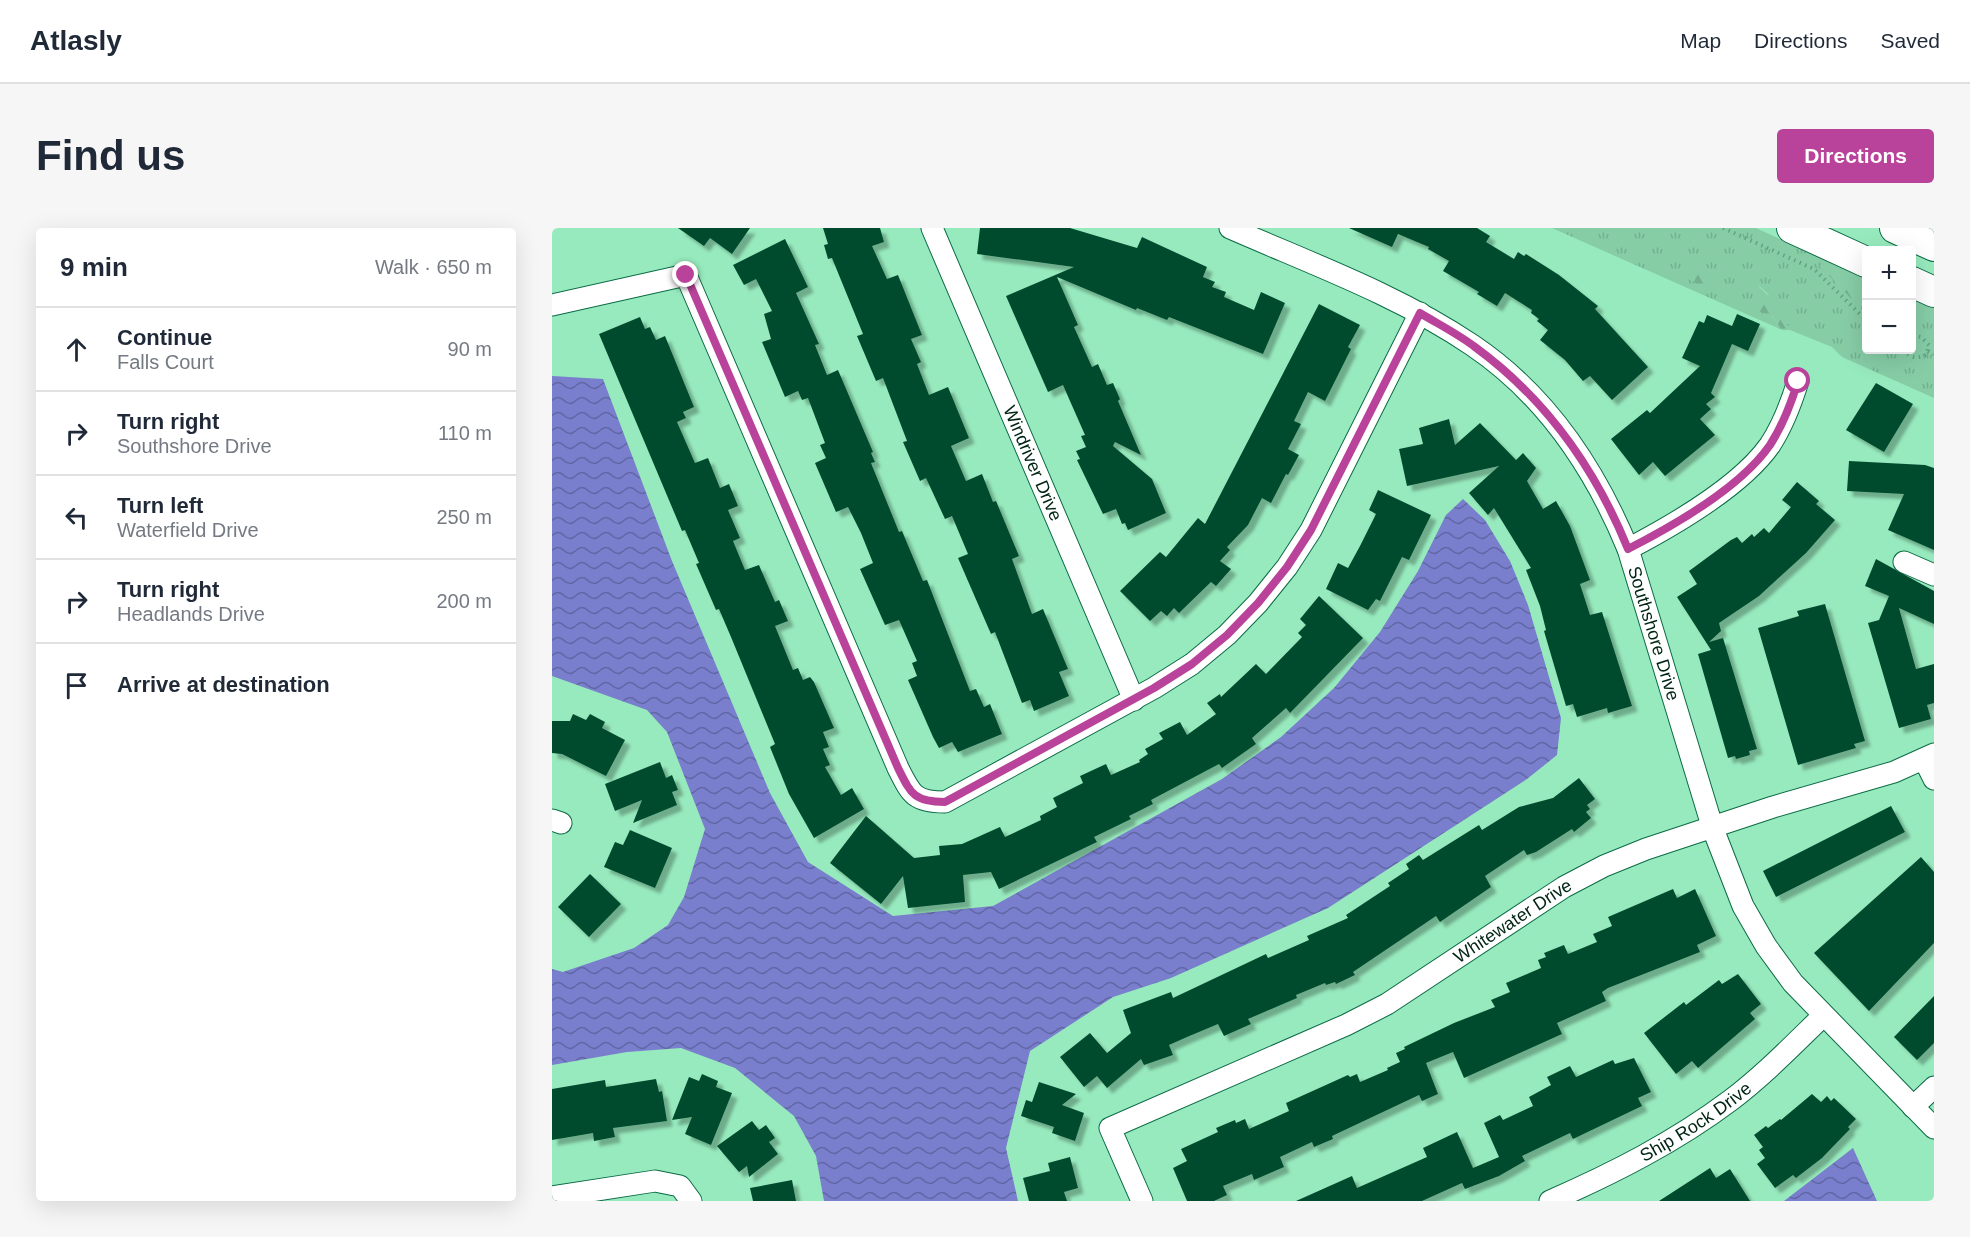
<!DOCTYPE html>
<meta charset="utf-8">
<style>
body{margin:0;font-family:Helvetica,sans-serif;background:#f6f6f7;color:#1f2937}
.controls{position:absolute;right:18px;top:18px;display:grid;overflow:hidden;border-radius:6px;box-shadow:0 6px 24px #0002}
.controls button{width:54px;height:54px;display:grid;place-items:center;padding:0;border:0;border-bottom:2px solid #e0e1e3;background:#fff;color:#1f2937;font:30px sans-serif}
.stop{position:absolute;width:18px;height:18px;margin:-14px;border:4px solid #b9439a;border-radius:50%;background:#fff}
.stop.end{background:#b9439a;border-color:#fff;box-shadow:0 2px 6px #0008}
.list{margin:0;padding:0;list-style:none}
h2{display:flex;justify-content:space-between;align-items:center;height:78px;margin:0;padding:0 24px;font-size:26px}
h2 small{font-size:20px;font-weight:400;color:#747a83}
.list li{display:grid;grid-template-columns:39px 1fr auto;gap:18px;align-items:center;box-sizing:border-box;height:84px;padding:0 24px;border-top:2px solid #e0e1e3}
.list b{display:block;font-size:22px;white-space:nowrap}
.list p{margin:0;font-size:20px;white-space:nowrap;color:#747a83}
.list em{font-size:20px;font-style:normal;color:#747a83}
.icon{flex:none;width:33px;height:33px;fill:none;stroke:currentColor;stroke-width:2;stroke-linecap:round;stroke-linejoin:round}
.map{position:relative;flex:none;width:1382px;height:973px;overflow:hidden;border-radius:6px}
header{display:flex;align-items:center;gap:36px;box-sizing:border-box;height:84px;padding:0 30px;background:#fff;border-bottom:2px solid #e0e1e3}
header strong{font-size:28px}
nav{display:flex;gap:33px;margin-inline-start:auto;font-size:21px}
.intro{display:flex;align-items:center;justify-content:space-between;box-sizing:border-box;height:144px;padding:0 36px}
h1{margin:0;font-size:42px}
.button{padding:15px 27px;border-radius:6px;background:#b9439a;color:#fff;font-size:21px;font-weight:700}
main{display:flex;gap:36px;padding:0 36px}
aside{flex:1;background:#fff;border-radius:6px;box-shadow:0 6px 24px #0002}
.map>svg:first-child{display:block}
</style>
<header>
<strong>Atlasly</strong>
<nav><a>Map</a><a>Directions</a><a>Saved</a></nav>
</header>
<div class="intro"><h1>Find us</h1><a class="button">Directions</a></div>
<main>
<aside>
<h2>9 min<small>Walk · 650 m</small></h2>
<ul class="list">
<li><svg class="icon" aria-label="ahead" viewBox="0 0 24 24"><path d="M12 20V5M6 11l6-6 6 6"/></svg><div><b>Continue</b><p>Falls Court</p></div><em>90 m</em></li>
<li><svg class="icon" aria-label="right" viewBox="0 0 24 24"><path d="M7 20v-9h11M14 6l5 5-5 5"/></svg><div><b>Turn right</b><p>Southshore Drive</p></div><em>110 m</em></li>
<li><svg class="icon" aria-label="left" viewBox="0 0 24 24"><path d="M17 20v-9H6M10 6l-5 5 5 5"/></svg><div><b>Turn left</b><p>Waterfield Drive</p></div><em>250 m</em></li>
<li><svg class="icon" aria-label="right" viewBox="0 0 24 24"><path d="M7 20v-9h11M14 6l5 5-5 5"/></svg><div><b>Turn right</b><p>Headlands Drive</p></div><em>200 m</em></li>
<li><svg class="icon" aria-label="arrive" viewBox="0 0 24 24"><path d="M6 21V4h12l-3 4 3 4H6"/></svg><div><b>Arrive at destination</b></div></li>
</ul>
</aside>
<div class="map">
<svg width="1382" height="973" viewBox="0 0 1382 973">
<defs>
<pattern id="grass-tufts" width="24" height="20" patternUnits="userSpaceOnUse" patternTransform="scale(1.5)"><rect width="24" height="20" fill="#86cda6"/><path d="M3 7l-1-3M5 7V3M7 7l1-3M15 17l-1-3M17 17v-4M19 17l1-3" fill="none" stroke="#72b08e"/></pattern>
<pattern id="forest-firs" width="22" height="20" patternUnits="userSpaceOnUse" patternTransform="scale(1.5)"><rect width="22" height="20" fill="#86cda6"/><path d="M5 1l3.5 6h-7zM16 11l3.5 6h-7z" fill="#72b08e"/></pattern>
<pattern id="water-waves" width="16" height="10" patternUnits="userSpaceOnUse" patternTransform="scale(1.5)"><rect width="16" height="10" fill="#797ecd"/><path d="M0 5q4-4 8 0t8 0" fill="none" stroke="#6167a5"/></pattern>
<filter id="shadow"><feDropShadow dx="5.5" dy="5.5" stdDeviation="1.5" flood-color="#0004"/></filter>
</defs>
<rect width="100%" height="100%" fill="#97eabd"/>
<path fill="url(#grass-tufts)" d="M 1000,0 L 1204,0 L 1314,50 L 1314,122 L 1360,122 L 1360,70 L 1382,80 L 1382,170 L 1290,129 L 1280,119 L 1238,102 L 1215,65 L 1206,57 L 1220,88 L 1230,102 Z"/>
<path fill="url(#forest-firs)" d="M 1278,33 L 1290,39 L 1314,63 L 1314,86 L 1268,38 Z
M 1151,39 L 1176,46 L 1160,62 L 1122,45 Z
M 1204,56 L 1220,71 L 1238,102 L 1230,102 L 1220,88 L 1207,83 Z"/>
<path fill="url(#water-waves)" d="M 0,148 L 51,151 L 120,333 L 218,565 L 256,634 L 341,688 L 441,678 L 670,551 L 729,509 L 782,460 L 828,404 L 866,343 L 894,287 L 911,271 L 933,292 L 958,333 L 976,377 L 1009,490 L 1005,527 L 975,551 L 776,680 L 619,750 L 561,769 L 478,823 L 454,920 L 466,973 L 272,973 L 264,928 L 242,888 L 183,840 L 129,820 L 75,824 L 0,837 L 0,741 L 11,744 L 82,720 L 116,697 L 132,669 L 153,601 L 115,504 L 95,482 L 0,448 Z
M 1301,920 L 1325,973 L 1232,973 Z"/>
<path fill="#034c2f" filter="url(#shadow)" d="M 126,0 L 198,0 L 180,26 L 158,10 L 152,18 Z
M 271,0 L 328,0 L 332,14 L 320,18 L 335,51 L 346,47 L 370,107 L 359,111 L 369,134 L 365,136 L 377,167 L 396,159 L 417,210 L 399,218 L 414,253 L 430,246 L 441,274 L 444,273 L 467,328 L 460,331 L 480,386 L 491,381 L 516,441 L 507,444 L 517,468 L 482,483 L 478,472 L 470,475 L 443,404 L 439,406 L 406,330 L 416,326 L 400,288 L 393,291 L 374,250 L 368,253 L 351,214 L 355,213 L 331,150 L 324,153 L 305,108 L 311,106 L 280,30 L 276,31 L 272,17 L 276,16 Z
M 428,0 L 518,0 L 585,20 L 590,9 L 655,39 L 651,49 L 663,54 L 660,59 L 674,64 L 672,69 L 702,82 L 709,64 L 733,75 L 711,126 L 617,89 L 615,92 L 585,80 L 584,82 L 505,49 L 526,97 L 522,99 L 540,139 L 546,136 L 555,157 L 561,155 L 568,171 L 566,173 L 589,227 L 563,214 L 561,218 L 600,251 L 614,285 L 576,302 L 573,295 L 570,296 L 564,281 L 551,286 L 525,232 L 528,231 L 524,223 L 534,219 L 529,208 L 533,207 L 518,173 L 511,157 L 496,164 L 454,68 L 522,39 L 425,26 Z
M 797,0 L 925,0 L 938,8 L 934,14 L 962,31 L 966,24 L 972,28 L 974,26 L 1007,47 L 1046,78 L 1043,81 L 1096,139 L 1060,172 L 1038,148 L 1031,153 L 1013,132 L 988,112 L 996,102 L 985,93 L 987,91 L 979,85 L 980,82 L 953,65 L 945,78 L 925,66 L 927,64 L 891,43 L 897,33 L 876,21 L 877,19 L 846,6 L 840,19 Z
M 233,11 L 256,59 L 244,65 L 267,116 L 263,117 L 275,147 L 286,142 L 321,224 L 319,225 L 323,234 L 319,235 L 347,304 L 350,303 L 371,353 L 375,352 L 418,463 L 424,461 L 432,479 L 438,476 L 450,506 L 406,524 L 400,514 L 387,520 L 381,509 L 356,452 L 365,448 L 360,435 L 365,433 L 347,392 L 333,397 L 308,341 L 321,335 L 309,305 L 296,279 L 284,284 L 263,235 L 274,230 L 268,217 L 273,215 L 256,170 L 250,172 L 246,163 L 233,169 L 210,114 L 219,111 L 212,86 L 220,83 L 204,51 L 192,57 L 181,37 Z
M 767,76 L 808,97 L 796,119 L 799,121 L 773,173 L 756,164 L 742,193 L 749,196 L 736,221 L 747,227 L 736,247 L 734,246 L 719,275 L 710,270 L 696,297 L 675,319 L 678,322 L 668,333 L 679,341 L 664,358 L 659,354 L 627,385 L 622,380 L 615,388 L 609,383 L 598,393 L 568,363 L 608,324 L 614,329 L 646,290 L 653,296 Z
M 1185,86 L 1208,96 L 1196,123 L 1180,116 L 1159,165 L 1163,169 L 1154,176 L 1159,181 L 1148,191 L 1163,207 L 1113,248 L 1101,234 L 1087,247 L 1059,211 L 1095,182 L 1098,185 L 1148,138 L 1130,130 L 1147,93 L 1152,95 L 1155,87 L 1180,98 Z
M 88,89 L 93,101 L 98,99 L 104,112 L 113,108 L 142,179 L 131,184 L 134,190 L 125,194 L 139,226 L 143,235 L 156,230 L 168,260 L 177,256 L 186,278 L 176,282 L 188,310 L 181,313 L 193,342 L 207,337 L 223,374 L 227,372 L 236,393 L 223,398 L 241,442 L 246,440 L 251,452 L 258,449 L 262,454 L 282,500 L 271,504 L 277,519 L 271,521 L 278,537 L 273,539 L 289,567 L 300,560 L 312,581 L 262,610 L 237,566 L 218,519 L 223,516 L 179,409 L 167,381 L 164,382 L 144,336 L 147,335 L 133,302 L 130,303 L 47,106 Z
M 1324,155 L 1361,176 L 1332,224 L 1294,202 Z
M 897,191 L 903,217 L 928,195 L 964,232 L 971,225 L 984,240 L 975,253 L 991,281 L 1004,273 L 1018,298 L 1038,352 L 1028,356 L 1038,387 L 1050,384 L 1080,478 L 1056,485 L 1055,480 L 1025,489 L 1021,476 L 1014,478 L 992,403 L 994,402 L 988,378 L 974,342 L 979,340 L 942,280 L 936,287 L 917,265 L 947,238 L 855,258 L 847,221 L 871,216 L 867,200 Z
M 1297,233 L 1373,237 L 1382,240 L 1382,322 L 1336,302 L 1352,266 L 1295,263 Z
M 1245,254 L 1267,273 L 1264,276 L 1283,292 L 1254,325 L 1207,368 L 1167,395 L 1169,403 L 1157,414 L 1171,410 L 1205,521 L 1197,523 L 1198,527 L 1184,531 L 1183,528 L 1176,530 L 1146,426 L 1159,422 L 1125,369 L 1145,356 L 1137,343 L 1179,312 L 1185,309 L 1190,315 L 1200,306 L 1202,309 L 1212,300 L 1217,305 L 1239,279 L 1230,272 Z
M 826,262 L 879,287 L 857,332 L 850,329 L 828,373 L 824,371 L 816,382 L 774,361 L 786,335 L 796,340 L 808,318 L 824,286 L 817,282 Z
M 1324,331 L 1382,363 L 1382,396 L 1347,380 L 1364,441 L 1382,436 L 1382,475 L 1375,477 L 1379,491 L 1347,500 L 1316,395 L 1327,392 L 1337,368 L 1313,358 Z
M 767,368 L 811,410 L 738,485 L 734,480 L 700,510 L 704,516 L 670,540 L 667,536 L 599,572 L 601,576 L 577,588 L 579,591 L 542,609 L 545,614 L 447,661 L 439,644 L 411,647 L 413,674 L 356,680 L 351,648 L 329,676 L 278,635 L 314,588 L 362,630 L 388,627 L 387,618 L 410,616 L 448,599 L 453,609 L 489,592 L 488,588 L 505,579 L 501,570 L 531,555 L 528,548 L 554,536 L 559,547 L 588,534 L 587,532 L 596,526 L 593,521 L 611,511 L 607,505 L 628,494 L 635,507 L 664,486 L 655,475 L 668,466 L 669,469 L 704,436 L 714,446 L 750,409 L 746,405 L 754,397 L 748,391 Z
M 1273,376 L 1313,513 L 1302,516 L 1304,520 L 1246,537 L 1206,400 L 1247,388 L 1245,383 Z
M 21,486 L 34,492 L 38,486 L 53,494 L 50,500 L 73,512 L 54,548 L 10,526 L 0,525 L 0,493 L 18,493 Z
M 108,534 L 114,550 L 120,547 L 126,562 L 120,564 L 125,577 L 81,595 L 90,572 L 63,583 L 53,556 Z
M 1027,550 L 1043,571 L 1035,577 L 1038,581 L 1034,584 L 1039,590 L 1022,604 L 1020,601 L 984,624 L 975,627 L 972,622 L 933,648 L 939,659 L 888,694 L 884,688 L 801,744 L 803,747 L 784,756 L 783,754 L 774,757 L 773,755 L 744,767 L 745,770 L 696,791 L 699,796 L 672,808 L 666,796 L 635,809 L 617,817 L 621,827 L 592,837 L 589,831 L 555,860 L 545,848 L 532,859 L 508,829 L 538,805 L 555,825 L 579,805 L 571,782 L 619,764 L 621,770 L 714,726 L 716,730 L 757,712 L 755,708 L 796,690 L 794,687 L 838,658 L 836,655 L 857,641 L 854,636 L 867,627 L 871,632 L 927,597 L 930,602 L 967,579 L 1001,570 Z
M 1339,578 L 1353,604 L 1224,669 L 1211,643 Z
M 78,602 L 120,620 L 103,660 L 52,639 L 63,614 L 71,617 Z
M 1369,629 L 1382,644 L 1382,715 L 1317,783 L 1262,725 Z
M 38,646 L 69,676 L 37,709 L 6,679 Z
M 1121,661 L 1125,670 L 1143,661 L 1164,708 L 1145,717 L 1148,724 L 1056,760 L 1050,764 L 1054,773 L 1005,795 L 1010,806 L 912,850 L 901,824 L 874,835 L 886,866 L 870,873 L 867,867 L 780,908 L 781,911 L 762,919 L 760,914 L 728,929 L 732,939 L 702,952 L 700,946 L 671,958 L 675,967 L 662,973 L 635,973 L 621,940 L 635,933 L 629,921 L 666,904 L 664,900 L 683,892 L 684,895 L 693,891 L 697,901 L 737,883 L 734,875 L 796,847 L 798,849 L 805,846 L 808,854 L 836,842 L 835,840 L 848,834 L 844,825 L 853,821 L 852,819 L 902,795 L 943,779 L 939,772 L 958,764 L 954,755 L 989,740 L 986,732 L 994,729 L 992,725 L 1012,717 L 1016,726 L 1045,714 L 1041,706 L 1060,698 L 1056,689 Z
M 1186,746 L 1209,776 L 1198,785 L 1203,791 L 1146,840 L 1140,833 L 1124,846 L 1092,805 L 1132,774 L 1134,777 L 1167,752 L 1170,756 Z
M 1382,768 L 1382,815 L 1365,832 L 1342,809 Z
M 1082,830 L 1099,864 L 1086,870 L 1090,878 L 1021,911 L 1018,905 L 970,928 L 973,933 L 947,948 L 913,961 L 910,955 L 870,973 L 744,973 L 800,948 L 805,960 L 875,929 L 871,920 L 905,904 L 921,940 L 947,929 L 932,895 L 948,887 L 951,892 L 981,878 L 977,869 L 999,857 L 995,849 L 1018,838 L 1024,849 L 1061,832 L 1063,836 Z
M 150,846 L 166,853 L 164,859 L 180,865 L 159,917 L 133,906 L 140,889 L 120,892 L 137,849 L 147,853 Z
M 104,851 L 107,864 L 110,863 L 115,893 L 61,900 L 63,909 L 42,913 L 41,905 L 0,912 L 0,861 L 53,852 L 54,859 Z
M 487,854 L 524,866 L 510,877 L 532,885 L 523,913 L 500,905 L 502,899 L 469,888 L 474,872 L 480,874 Z
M 1260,866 L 1269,874 L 1275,868 L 1279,873 L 1282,870 L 1304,891 L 1296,899 L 1298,901 L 1270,930 L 1244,950 L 1241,947 L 1223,960 L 1205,936 L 1213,930 L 1207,922 L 1211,919 L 1202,907 L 1214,898 L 1216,900 L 1228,891 L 1229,892 Z
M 200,893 L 207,902 L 214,897 L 223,910 L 217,914 L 226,926 L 197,949 L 195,938 L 187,944 L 165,918 Z
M 518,929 L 526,960 L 512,964 L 515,973 L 477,973 L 471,950 L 498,943 L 496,935 Z
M 1158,940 L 1164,950 L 1178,941 L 1198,973 L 1107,973 Z
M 240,952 L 244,973 L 201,973 L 198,960 Z"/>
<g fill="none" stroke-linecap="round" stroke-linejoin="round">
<g stroke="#0b6b45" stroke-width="23">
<g id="street">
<path id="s1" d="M 380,0 L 582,472"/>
<path id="s2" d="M 678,0 C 760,36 846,67 920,117 C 993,166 1043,241 1076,321 L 1161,601 L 1191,678 L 1214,718 L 1241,755 L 1382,900"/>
<path d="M 0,77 L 134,47 L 346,540 C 359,566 362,574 393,574 L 602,460 L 640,436 L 675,407 L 706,375 L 735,339 L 759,302 L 868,85"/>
<path d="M 1076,321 C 1120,298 1189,258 1218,217 C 1231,197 1239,176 1246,153"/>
<path d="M 1352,334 L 1382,347"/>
<path d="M 1372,531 L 1382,551"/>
<path d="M 0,592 L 9,595"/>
<path d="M 1361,879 L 1382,859"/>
<path d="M 0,969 L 103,953 L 128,958 L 139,973"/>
<path id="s3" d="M 590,973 L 558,900 L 794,797 L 835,776 L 1012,659 L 1052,638 L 1094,621 L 1221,579 L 1342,544 L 1382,526"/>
<path id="s4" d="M 998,973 C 1062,945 1123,914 1179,872 C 1212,847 1241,817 1271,788"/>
</g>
</g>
<g stroke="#0b6b45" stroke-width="32">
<path id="secondary" d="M 1240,0 L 1314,34
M 1343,0 L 1382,18
M 1360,54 L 1382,64"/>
</g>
<path stroke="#61a380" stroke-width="4" stroke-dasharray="1.5 4.5" stroke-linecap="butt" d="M 1171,0 L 1262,41 L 1314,92
M 1351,122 C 1359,130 1364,131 1374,127 L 1377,117 L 1369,109 L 1360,107
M 1376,123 L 1382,126"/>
<use href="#street" stroke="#fff" stroke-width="21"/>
<use href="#secondary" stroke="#fff" stroke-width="30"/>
</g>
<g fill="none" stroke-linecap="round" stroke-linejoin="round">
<path stroke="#b9439a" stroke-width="8" d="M 134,47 L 346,540 C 359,566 362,574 393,574 L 602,460 L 640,436 L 675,407 L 706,375 L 735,339 L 759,302 L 868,85 C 886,96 906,106 923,119 C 994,171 1043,240 1076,321 C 1121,298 1189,259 1218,217 C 1231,197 1239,176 1246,153"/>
</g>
<g text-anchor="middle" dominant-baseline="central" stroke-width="6" stroke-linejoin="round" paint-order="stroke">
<g font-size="18" fill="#012515" stroke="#dfffec">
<text stroke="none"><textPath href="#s1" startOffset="256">Windriver Drive</textPath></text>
<text stroke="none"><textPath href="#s2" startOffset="618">Southshore Drive</textPath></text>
<text stroke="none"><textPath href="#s3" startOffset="534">Whitewater Drive</textPath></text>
<text stroke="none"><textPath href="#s4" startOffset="166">Ship Rock Drive</textPath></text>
</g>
</g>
</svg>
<div class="controls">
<button>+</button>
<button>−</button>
</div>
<div class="stop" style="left:1246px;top:153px"></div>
<div class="stop end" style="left:134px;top:47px"></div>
</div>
</main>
